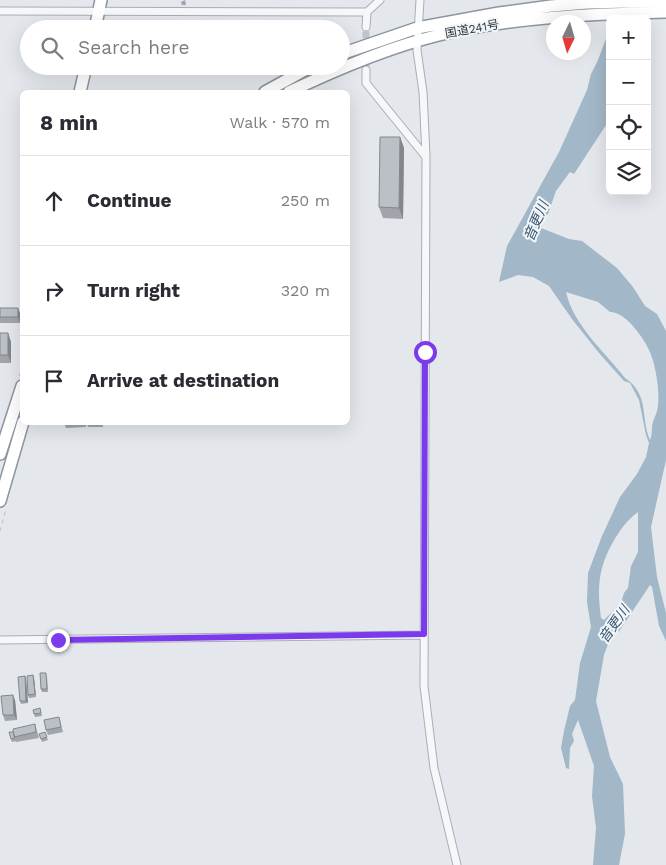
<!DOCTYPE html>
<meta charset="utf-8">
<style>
body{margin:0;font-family:"Work Sans","Noto Sans JP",sans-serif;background:#f7f7f7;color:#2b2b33}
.controls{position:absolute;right:15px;top:15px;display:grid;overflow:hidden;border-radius:8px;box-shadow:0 5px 20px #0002}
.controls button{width:45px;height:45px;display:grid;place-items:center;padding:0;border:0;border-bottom:1px solid #e1e1e2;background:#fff;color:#2b2b33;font:25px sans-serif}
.compass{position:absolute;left:546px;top:15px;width:45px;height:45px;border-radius:50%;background:#fff;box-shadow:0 5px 20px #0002;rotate:185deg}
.stop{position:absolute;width:15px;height:15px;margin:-11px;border:4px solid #7c3aed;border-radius:50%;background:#fff}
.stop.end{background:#7c3aed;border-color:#fff;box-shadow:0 1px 5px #0008}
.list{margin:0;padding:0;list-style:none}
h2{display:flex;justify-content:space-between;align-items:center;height:65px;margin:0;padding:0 20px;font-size:21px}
h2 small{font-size:16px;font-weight:400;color:#7c7c81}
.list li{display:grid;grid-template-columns:32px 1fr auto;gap:15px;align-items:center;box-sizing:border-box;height:90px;padding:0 20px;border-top:1px solid #e1e1e2}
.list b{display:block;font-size:19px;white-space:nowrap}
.list em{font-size:16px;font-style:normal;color:#7c7c81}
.icon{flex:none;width:28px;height:28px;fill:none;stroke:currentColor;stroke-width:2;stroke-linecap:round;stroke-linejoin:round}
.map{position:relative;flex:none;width:666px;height:865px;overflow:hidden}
.search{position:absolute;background:#fff;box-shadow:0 5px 20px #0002;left:20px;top:20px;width:330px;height:55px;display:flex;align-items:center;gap:12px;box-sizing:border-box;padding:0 18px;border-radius:28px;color:#7c7c81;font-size:19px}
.panel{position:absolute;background:#fff;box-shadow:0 5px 20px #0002;left:20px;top:90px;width:330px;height:335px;border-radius:8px}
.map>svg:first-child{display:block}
</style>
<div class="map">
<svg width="666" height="865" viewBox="0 0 666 865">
<rect width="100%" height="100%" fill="#e4e7eb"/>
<path fill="#a2b7c8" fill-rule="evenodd" d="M 610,28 L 610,119 L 574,174 L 570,172 L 556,191 L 548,214 L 542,219 L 541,228 L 569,239 L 582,241 L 617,268 L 633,287 L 645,306 L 657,314 L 666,331 L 666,460 L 651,527 L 657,577 L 666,613 L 666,641 L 659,626 L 652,587 L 650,585 L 620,630 L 610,639 L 604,655 L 596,701 L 610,757 L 623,784 L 625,834 L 619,865 L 593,865 L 596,828 L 592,796 L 594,766 L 578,720 L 572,734 L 574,741 L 570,748 L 569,769 L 566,768 L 561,748 L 564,731 L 570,706 L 575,700 L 580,663 L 591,627 L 587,602 L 588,573 L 602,536 L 620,497 L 637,474 L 646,457 L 649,443 L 646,435 L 639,400 L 630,383 L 624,381 L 599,353 L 572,319 L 549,286 L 533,277 L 518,275 L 499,282 L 507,246 L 559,152 L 587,90 L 591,74 L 598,60 ZM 566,292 L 598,302 L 610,312 C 618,312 627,319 632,325 C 639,333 645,341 649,350 C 656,364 661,396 657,411 C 656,415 654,418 653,422 C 651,428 653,434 650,440 C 640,417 650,395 625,378 C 605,352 573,325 566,292 ZM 638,512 L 638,552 L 631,566 L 628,588 L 624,593 L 621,603 L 604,620 L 601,618 C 597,588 598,569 613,542 C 620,530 627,520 638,512 Z"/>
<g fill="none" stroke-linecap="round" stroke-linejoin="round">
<path stroke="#bfc4c9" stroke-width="7" stroke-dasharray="7 3.5" stroke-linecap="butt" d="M 366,70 L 366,27"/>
<g stroke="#a9aeb5" stroke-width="9">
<path id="minor" d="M 420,0 L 417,50 L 423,92 L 426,156
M 0,11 L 367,12
M 366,27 L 367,12 L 380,0
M 366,70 L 366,83 L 426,157 L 424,686 L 434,768 L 457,865
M 0,640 L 424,635"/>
</g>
<g stroke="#8c95a0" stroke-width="14">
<path id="trunk" d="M 95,29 L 101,0
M 341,54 L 417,28 L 499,13 L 551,6 L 587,3 L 666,1
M 80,92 L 86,66
M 265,92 L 312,66
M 289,92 C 337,69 386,48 439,35 C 513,17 590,14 666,12
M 0,454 L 22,386
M 0,501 L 23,422"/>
</g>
<path stroke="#bec1c6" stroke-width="1" stroke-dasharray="4 4" stroke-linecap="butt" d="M 250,92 L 256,89
M 19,376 L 22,368
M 0,531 L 6,509"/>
<use href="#minor" stroke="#f6f7f9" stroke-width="7"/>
<use href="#trunk" stroke="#fff" stroke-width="11"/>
</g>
<path fill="#a1a5ab" d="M 185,0 L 186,5 L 182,5 L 181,2 Z
M 400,137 L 404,148 L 403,219 L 383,218 L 379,207 Z
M 0,308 L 20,313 L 20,323 L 0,323 Z
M 0,333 L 8,333 L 11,342 L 11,363 L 0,363 Z
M 64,422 L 86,422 L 86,427 L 66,428 Z
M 103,422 L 103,427 L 88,427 L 87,424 Z
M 33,675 L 34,678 L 36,697 L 29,698 L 28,695 Z
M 47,676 L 48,692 L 42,692 L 41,689 Z
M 26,679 L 28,703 L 21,704 L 20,701 Z
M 15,700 L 17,720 L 5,721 L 3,715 Z
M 40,708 L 42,716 L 35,717 L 33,710 Z
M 59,717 L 63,732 L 48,735 L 46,730 Z
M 35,724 L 39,738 L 16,742 L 15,740 L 16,741 L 12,742 L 11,739 Z
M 45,732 L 48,740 L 42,742 L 39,734 Z"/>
<path fill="#83868b" d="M 400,137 L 404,148 L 403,219 L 399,208 Z
M 18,308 L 20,313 L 20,323 L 18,317 Z
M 8,333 L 11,342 L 11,363 L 8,355 Z
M 33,675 L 34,678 L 36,697 L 35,694 Z
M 25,676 L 26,679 L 28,703 L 26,701 Z
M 13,695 L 15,700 L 17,720 L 14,715 Z"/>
<path fill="#bbc0c7" stroke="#83868b" d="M 380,137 L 400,137 L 399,208 L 379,207 Z
M 0,308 L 18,308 L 18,317 L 0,317 Z
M 0,333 L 8,333 L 8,355 L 0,355 Z
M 87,422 L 102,422 L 102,424 L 87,424 Z
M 40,673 L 46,673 L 47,689 L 41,689 Z
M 33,675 L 35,694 L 28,695 L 27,676 Z
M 25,676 L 26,701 L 20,701 L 18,677 Z
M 13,695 L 14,715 L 3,715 L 1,696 Z
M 40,708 L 41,713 L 34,714 L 33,710 Z
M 59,717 L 61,727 L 46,730 L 44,720 Z
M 35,724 L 36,732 L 14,737 L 13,729 Z
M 9,732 L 13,732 L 15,738 L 11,739 Z
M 45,732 L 47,737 L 41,739 L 39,734 Z"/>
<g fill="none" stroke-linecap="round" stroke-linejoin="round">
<path stroke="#7c3aed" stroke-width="6" d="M 58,640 L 424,634 L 425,352"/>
</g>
<g text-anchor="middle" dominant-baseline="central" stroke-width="4" stroke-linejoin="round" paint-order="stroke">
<g font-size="12" fill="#2d3642" stroke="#f3f6f8">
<text transform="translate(472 29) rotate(-10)">国道241号</text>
</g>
<g font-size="14" font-style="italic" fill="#395773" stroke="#f3f6f8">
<text transform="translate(536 221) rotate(-67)">音更川</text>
<text transform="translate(614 624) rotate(-55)">音更川</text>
</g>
</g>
</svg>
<div class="controls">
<button>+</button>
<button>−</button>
<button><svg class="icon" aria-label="locate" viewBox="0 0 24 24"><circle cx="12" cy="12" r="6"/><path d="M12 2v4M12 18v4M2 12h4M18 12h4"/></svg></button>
<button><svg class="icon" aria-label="layers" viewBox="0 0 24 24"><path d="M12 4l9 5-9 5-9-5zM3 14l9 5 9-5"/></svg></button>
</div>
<svg class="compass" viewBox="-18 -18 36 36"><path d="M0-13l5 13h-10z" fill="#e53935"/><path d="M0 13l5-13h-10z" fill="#7c7c81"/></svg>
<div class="stop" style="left:425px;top:352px"></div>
<div class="stop end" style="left:58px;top:640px"></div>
<div class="search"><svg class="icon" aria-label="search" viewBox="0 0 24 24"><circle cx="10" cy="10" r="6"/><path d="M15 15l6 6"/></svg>Search here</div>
<section class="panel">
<h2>8 min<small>Walk · 570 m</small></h2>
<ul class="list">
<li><svg class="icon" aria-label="ahead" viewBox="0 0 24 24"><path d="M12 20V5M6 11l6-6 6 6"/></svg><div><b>Continue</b></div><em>250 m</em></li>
<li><svg class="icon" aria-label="right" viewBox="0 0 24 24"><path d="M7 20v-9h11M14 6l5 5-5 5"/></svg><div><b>Turn right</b></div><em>320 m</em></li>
<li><svg class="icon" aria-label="arrive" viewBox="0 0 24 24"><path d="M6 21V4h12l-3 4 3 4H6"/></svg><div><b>Arrive at destination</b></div></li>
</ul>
</section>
</div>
